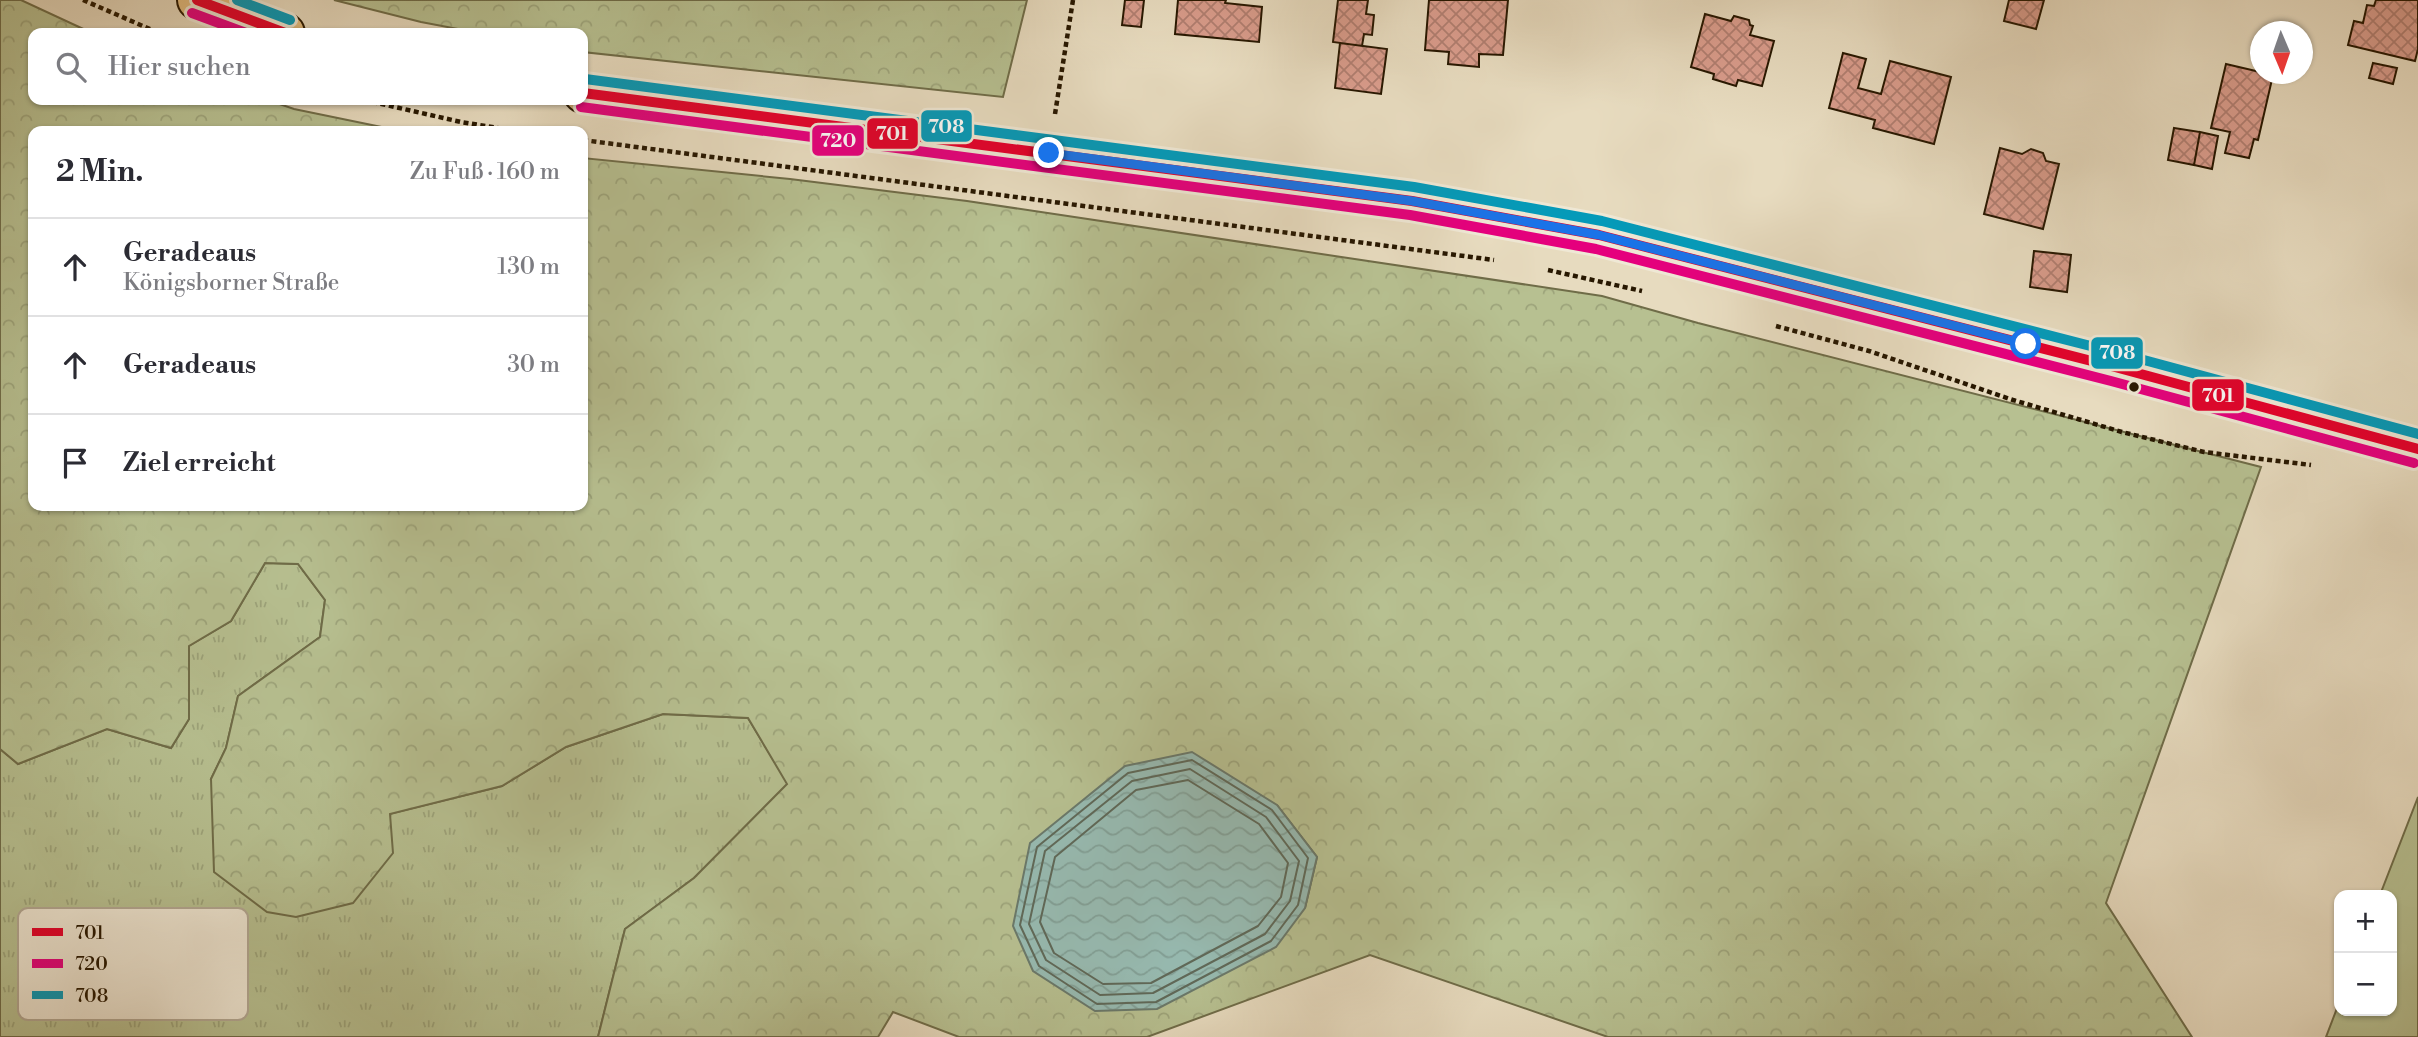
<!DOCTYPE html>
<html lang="de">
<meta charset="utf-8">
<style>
body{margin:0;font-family:"Libre Bodoni",serif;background:#f7f7f7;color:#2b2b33}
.controls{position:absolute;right:21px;bottom:21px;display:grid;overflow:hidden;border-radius:14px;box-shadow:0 2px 5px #0004}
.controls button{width:63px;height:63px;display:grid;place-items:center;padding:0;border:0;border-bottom:2px solid #e1e1e2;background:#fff;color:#2b2b33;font:35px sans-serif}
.compass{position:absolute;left:2250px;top:21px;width:63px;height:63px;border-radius:50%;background:#fff;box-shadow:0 2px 5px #0004;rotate:178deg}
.stop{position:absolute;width:21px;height:21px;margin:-16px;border:5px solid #1a73e8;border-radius:50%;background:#fff}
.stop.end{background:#1a73e8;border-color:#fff;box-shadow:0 2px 7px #0008}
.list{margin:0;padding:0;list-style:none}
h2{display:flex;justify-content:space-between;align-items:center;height:91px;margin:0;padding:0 28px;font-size:30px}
h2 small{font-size:23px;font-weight:400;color:#7c7c81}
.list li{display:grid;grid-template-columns:46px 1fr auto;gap:21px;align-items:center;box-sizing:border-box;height:98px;padding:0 28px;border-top:2px solid #e1e1e2}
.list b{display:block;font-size:26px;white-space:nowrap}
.list p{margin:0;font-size:23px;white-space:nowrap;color:#7c7c81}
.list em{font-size:23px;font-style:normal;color:#7c7c81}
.icon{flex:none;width:38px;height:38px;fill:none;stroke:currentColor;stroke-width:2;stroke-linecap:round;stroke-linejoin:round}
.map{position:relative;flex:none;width:2418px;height:1037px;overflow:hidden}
.search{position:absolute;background:#fff;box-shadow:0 2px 5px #0004;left:28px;top:28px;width:560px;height:77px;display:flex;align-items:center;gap:18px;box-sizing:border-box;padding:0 24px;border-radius:14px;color:#7c7c81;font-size:26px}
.panel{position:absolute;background:#fff;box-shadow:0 2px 5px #0004;left:28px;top:126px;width:560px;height:385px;border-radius:14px}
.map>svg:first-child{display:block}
</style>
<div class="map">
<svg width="2418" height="1037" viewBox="0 0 2418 1037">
<defs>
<pattern id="grass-tufts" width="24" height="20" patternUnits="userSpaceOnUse" patternTransform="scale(1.75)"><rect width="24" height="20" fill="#b7c091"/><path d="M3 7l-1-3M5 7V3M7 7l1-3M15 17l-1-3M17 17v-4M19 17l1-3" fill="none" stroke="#9da47b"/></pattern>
<pattern id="forest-crowns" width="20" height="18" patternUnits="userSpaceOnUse" patternTransform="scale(1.75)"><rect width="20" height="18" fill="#b7c091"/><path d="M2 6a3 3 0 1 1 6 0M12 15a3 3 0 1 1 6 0" fill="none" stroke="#9da47b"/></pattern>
<pattern id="water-waves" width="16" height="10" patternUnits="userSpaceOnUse" patternTransform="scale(1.75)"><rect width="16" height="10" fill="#97bbb2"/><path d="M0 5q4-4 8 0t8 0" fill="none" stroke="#82a097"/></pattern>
<pattern id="building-cross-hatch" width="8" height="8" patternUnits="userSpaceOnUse" patternTransform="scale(1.75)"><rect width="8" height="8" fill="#d99c8c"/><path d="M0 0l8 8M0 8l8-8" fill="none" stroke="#b07e70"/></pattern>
</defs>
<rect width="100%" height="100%" fill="#e7dbbf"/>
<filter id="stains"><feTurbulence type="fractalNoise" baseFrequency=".00286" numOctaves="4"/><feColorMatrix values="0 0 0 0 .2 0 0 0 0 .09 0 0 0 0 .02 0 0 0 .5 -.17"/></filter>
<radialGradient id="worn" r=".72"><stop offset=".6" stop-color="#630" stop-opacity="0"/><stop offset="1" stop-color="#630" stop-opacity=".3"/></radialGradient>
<path fill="url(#grass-tufts)" stroke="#6f6c48" stroke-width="2" d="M 265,563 L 298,564 L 325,600 L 320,637 L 238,696 L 226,748 L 211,779 L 389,814 L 502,786 L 566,747 L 663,714 L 748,718 L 788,784 L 694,878 L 625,929 L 598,1037 L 0,1037 L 0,749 L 18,764 L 107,729 L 171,748 L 189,719 L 189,646 L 231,621 Z"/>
<path fill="url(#forest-crowns)" stroke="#6f6c48" stroke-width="2" fill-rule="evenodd" d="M 0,0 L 21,0 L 92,33 L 33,33 L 33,100 L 268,100 L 294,109 L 401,131 L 33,131 L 33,506 L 583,506 L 583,158 L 790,179 L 967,201 L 1602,296 L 1698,323 L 2261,467 L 2106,903 L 2192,1037 L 1608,1037 L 1370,955 L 1147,1037 L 959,1037 L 893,1012 L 878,1037 L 598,1037 L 625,929 L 694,878 L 787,784 L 748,718 L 663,714 L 566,747 L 502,786 L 390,814 L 393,853 L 353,903 L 296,917 L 267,912 L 214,872 L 211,779 L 226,748 L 238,696 L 320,637 L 325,600 L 298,564 L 265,563 L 231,621 L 189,646 L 189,719 L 171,748 L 107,729 L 18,764 L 0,749 ZM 1277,805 L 1317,857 L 1305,908 Z
M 334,0 L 1027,0 L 1003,97 L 583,52 L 583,33 L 479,33 L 421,22 Z"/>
<path fill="#b7c091" stroke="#6f6c48" stroke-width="2" d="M 2418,797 L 2418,1037 L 2326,1037 L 2339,1003 L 2339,1011 L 2392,1011 L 2392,895 L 2380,895 Z"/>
<path fill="url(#water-waves)" stroke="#6a796b" stroke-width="2" d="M 1192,752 L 1277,805 L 1317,857 L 1305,908 L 1276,947 L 1157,1009 L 1095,1011 L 1033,971 L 1013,926 L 1030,843 L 1125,766 Z"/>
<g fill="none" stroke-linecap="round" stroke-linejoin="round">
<path stroke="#5f6959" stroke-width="2" d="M 1192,760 L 1272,810 L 1308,858 L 1298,905 L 1271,941 L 1156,1002 L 1097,1004 L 1039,966 L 1020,925 L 1037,847 L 1128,773 Z
M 1190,769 L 1266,817 L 1299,861 L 1290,901 L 1265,934 L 1153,993 L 1100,995 L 1046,960 L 1029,924 L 1045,851 L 1132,781 Z
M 1188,780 L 1259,824 L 1288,863 L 1281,897 L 1258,926 L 1151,983 L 1103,984 L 1054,953 L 1040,922 L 1055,857 L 1136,790 Z"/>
</g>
<path fill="url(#building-cross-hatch)" stroke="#271700" stroke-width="2" d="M 1125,0 L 1144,0 L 1141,27 L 1122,25 Z
M 1178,0 L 1226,0 L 1225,3 L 1262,7 L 1259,42 L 1175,34 Z
M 1338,0 L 1368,0 L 1366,14 L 1374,15 L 1372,35 L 1364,34 L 1362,46 L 1333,42 Z
M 1429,0 L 1508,0 L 1503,55 L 1479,54 L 1479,67 L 1448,64 L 1449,52 L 1425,50 Z
M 2009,0 L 2044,0 L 2036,29 L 2004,21 Z
M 2376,0 L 2418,0 L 2418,49 L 2415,61 L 2348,45 L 2354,21 L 2363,23 L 2367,5 L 2374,6 Z
M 1705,14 L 1731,21 L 1734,16 L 1749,20 L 1750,25 L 1753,26 L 1750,35 L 1774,41 L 1762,86 L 1738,80 L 1736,86 L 1713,79 L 1714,74 L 1691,67 Z
M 1340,43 L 1387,49 L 1381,94 L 1335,88 Z
M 1843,53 L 1866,59 L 1858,88 L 1881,94 L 1890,61 L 1951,77 L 1934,144 L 1873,128 L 1875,120 L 1829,108 Z
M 2373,63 L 2397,68 L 2393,84 L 2369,78 Z
M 2226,64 L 2273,75 L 2258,140 L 2254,139 L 2249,158 L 2225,153 L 2230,132 L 2211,128 Z
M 2174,128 L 2200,132 L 2194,165 L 2168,160 Z
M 2200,132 L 2218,136 L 2212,169 L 2194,165 Z
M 2000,148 L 2022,154 L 2031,149 L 2043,153 L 2046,161 L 2059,164 L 2043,229 L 1984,214 Z
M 2034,251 L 2071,255 L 2067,292 L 2030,287 Z"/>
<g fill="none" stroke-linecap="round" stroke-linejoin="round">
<g stroke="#271700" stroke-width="42">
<path id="major" d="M 197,0 L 285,33
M 583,93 L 1412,201 L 1599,235 L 2115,367 L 2418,449"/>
</g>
<path stroke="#271700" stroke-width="4.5" stroke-dasharray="5 3.5" stroke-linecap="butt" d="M 83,0 L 159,33
M 364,100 L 461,122 L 516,131
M 1055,114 L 1073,0
M 583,140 L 1494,260
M 1548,270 L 1642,291
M 1776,326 L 1869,351 L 2013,400 L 2122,432 L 2204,452 L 2311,465"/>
<use href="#major" stroke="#e4be80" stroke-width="38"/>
<g stroke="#efe8d5" stroke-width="16">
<path id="bus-1" d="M 197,0 L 285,33
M 583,93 L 1412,201 L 1599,235 L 2115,367 L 2418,449"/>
</g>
<g stroke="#efe8d5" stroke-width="16">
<path id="bus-2" d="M 192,13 L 246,33
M 581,107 L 1410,215 L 1596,249 L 2111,381 L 2414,463"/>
</g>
<g stroke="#efe8d5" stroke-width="16">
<path id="bus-3" d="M 237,0 L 290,20
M 585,79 L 1414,187 L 1602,221 L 2118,353 L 2418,434"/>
</g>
<use href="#bus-1" stroke="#e4002b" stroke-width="10"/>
<use href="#bus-2" stroke="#e5007d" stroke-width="10"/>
<use href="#bus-3" stroke="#049ab9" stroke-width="10"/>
</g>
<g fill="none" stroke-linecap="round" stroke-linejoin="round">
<path stroke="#1a73e8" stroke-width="9" d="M 1049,153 L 1412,201 L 1599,235 L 2026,344"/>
</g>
<circle fill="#271700" stroke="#efe8d5" stroke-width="2.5" cx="2134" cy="387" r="6"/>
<rect x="18" y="908" width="230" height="112" rx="10" fill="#efe8d5" stroke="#b3a995" stroke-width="2"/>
<rect x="32" y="928" width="31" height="8" fill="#e4002b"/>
<rect x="32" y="959" width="31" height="9" fill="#e5007d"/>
<rect x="32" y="991" width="31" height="8" fill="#049ab9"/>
<g font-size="19" fill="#271700">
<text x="75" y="939">701</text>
<text x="75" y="970">720</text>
<text x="75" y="1002">708</text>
</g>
<g stroke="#efe8d5" stroke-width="2.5">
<rect x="920" y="109" width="53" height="34" rx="7" fill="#049ab9"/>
<rect x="866" y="117" width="53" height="33" rx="7" fill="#e4002b"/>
<rect x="811" y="124" width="54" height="33" rx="7" fill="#e5007d"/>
<rect x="2090" y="336" width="54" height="34" rx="7" fill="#049ab9"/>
<rect x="2191" y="378" width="54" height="34" rx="7" fill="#e4002b"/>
</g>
<g font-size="19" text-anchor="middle" font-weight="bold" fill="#fff">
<text x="946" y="133">708</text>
<text x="892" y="140">701</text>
<text x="838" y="147">720</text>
<text x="2117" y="359">708</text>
<text x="2218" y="402">701</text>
</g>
<rect width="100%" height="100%" filter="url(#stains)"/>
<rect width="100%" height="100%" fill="url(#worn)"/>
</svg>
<div class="controls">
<button>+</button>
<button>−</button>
</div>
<svg class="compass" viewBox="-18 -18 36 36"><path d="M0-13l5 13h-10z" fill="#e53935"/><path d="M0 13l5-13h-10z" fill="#7c7c81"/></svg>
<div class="stop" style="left:2026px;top:344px"></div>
<div class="stop end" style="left:1049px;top:153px"></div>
<div class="search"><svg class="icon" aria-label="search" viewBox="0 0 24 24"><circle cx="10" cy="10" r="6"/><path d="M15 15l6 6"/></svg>Hier suchen</div>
<section class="panel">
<h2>2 Min.<small>Zu Fuß · 160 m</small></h2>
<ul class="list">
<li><svg class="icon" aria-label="ahead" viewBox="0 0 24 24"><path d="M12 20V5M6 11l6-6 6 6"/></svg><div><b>Geradeaus</b><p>Königsborner Straße</p></div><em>130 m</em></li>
<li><svg class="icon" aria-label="ahead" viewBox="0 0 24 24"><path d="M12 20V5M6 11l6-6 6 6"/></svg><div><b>Geradeaus</b></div><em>30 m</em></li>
<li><svg class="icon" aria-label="arrive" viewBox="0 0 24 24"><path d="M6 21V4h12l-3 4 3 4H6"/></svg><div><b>Ziel erreicht</b></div></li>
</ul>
</section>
</div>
